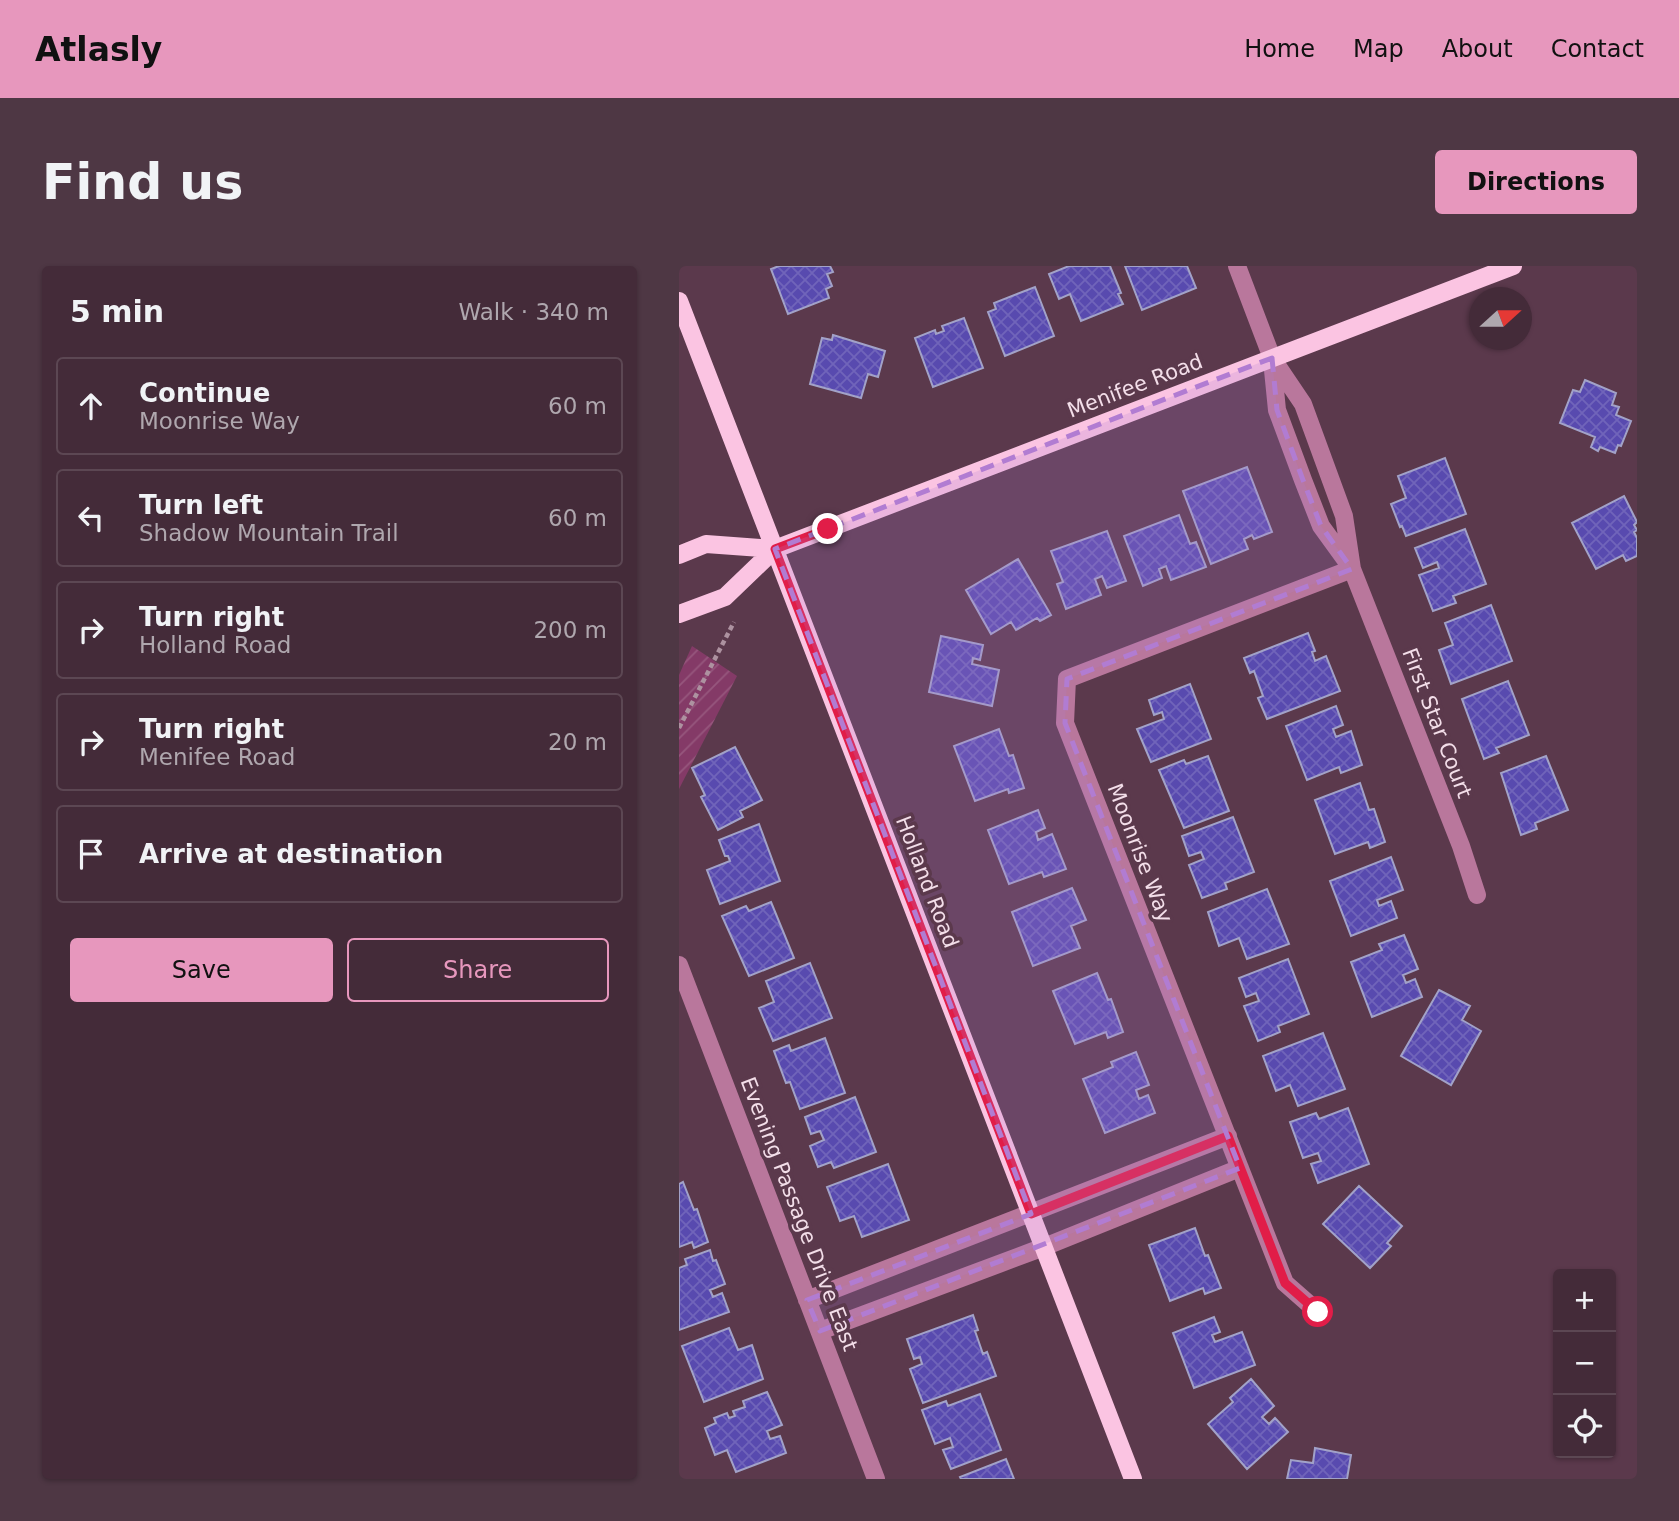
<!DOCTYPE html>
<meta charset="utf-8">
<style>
body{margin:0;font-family:"DejaVu Sans",sans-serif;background:#4e3744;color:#f1f3f6}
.controls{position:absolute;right:21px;bottom:21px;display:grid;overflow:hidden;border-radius:7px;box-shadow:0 2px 5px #0004}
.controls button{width:63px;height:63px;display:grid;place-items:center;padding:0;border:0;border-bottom:2px solid #5c4753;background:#442b39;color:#f1f3f6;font:35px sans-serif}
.compass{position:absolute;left:790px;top:21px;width:63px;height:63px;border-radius:50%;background:#442b39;box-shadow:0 2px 5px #0004;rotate:69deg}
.stop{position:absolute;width:21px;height:21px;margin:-16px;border:5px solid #e11d48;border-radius:50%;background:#fff}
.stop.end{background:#e11d48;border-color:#fff;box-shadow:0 2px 7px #0008}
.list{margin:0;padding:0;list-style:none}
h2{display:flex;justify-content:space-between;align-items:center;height:91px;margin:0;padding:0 28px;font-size:30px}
h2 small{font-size:23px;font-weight:400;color:#afa7ae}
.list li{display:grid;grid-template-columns:46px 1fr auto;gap:21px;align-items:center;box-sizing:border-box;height:98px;margin:0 14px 14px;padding:0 14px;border:2px solid #5c4753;border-radius:7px}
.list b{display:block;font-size:26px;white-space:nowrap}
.list p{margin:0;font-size:23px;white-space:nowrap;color:#afa7ae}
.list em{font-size:23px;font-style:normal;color:#afa7ae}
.actions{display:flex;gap:14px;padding:21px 28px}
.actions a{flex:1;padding:16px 0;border:2px solid #e797bd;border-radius:7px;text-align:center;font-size:24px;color:#e797bd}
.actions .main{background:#e797bd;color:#111}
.icon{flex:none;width:38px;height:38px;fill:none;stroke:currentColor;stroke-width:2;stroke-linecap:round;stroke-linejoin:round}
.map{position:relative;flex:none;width:958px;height:1213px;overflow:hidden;border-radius:7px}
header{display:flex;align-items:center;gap:42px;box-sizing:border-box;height:98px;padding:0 35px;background:#e797bd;color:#111}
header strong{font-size:33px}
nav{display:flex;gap:38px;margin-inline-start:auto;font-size:24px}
.intro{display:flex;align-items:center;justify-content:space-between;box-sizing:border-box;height:168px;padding:0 42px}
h1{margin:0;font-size:49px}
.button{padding:18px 32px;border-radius:7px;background:#e797bd;color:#111;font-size:24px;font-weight:700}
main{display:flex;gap:42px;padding:0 42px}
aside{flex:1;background:#442b39;border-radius:7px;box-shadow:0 2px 5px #0004}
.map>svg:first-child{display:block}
</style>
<header>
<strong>Atlasly</strong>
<nav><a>Home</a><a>Map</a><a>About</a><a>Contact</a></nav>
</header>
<div class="intro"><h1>Find us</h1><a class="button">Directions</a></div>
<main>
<aside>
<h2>5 min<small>Walk · 340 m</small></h2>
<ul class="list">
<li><svg class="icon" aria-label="ahead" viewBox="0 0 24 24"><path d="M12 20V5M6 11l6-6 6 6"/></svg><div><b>Continue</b><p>Moonrise Way</p></div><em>60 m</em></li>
<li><svg class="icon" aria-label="left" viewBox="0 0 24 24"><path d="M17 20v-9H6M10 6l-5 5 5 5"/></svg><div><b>Turn left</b><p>Shadow Mountain Trail</p></div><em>60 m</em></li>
<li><svg class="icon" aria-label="right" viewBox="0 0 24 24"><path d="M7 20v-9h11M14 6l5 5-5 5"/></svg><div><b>Turn right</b><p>Holland Road</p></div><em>200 m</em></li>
<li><svg class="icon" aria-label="right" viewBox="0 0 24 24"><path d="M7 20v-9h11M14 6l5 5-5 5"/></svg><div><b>Turn right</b><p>Menifee Road</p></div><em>20 m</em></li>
<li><svg class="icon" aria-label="arrive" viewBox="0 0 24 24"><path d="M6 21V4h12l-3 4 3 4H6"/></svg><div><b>Arrive at destination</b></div></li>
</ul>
<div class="actions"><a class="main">Save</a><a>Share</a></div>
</aside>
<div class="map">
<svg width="958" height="1213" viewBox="0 0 958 1213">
<defs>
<pattern id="garden-furrows" width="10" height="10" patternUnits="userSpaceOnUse" patternTransform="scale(1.75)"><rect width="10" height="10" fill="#843a67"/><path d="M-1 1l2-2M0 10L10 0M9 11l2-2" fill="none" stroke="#96567d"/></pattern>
<pattern id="building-cross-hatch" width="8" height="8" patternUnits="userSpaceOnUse" patternTransform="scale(1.75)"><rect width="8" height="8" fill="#584aaf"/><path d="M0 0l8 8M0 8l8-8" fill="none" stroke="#7064ba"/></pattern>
</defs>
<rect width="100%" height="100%" fill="#5b394c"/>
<path fill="url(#garden-furrows)" d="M 13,380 L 58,410 L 0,523 L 0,409 Z"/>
<path fill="url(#building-cross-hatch)" stroke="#a2a2c8" stroke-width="2" d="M 100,0 L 151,0 L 154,6 L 148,8 L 153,20 L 147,23 L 150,32 L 109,48 L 92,3 Z
M 390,0 L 431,0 L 442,27 L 439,28 L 444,38 L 402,55 L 391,28 L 380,33 L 370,8 Z
M 446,0 L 508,0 L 517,22 L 463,44 Z
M 356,21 L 375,70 L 326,90 L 309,46 L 317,43 L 315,37 Z
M 285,52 L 304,102 L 254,121 L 236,72 L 256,64 L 257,68 L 265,65 L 263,60 Z
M 154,69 L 206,85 L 199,111 L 189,108 L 182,132 L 131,118 L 143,72 L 153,74 Z
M 906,114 L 937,127 L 933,139 L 940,141 L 937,149 L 952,155 L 942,180 L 939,179 L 936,187 L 921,181 L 919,185 L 912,181 L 916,171 L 881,157 L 894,124 L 901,126 Z
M 766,192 L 787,248 L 727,270 L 723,260 L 721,261 L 712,238 L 727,232 L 719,210 Z
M 568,201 L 593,266 L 575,273 L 573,269 L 565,273 L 569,283 L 532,298 L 504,225 Z
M 945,230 L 958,256 L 955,259 L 958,264 L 955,266 L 958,272 L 958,290 L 947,295 L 944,289 L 917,303 L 893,257 Z
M 500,249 L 511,278 L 517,276 L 527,301 L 492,314 L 487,300 L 480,303 L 483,312 L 464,320 L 445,270 Z
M 786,263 L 807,318 L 774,330 L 777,337 L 754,345 L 740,309 L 760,302 L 758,296 L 744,302 L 736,282 Z
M 428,265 L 447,315 L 428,322 L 423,310 L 416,313 L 422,329 L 387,343 L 378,318 L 384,316 L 372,285 Z
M 339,293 L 372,349 L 361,355 L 358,352 L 337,364 L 332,356 L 312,368 L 287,324 Z
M 812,339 L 833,395 L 772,418 L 760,384 L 774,379 L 766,357 Z
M 629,367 L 636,385 L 633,386 L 636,395 L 647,390 L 661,425 L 588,453 L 579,432 L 584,430 L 575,405 L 571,407 L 565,392 Z
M 262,370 L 304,379 L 301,394 L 294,392 L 293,398 L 320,404 L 313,440 L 250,426 Z
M 829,415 L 850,469 L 817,482 L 820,487 L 805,493 L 783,433 Z
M 511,418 L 532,473 L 472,496 L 458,463 L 485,453 L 483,446 L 475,449 L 470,434 Z
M 657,440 L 664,459 L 654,463 L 657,471 L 672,465 L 683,499 L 662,507 L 660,501 L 628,514 L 607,460 Z
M 320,463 L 330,490 L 334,489 L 345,522 L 330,527 L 329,523 L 296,535 L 275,480 Z
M 56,481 L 83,534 L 61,545 L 64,551 L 39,564 L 22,531 L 26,529 L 13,502 Z
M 529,490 L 550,545 L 505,562 L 480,504 L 505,494 L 507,498 Z
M 867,490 L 889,544 L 856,557 L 858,563 L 842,569 L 822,507 Z
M 681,517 L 690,544 L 695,543 L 706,576 L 691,582 L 689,576 L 656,588 L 636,534 Z
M 359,544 L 366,562 L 357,566 L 359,574 L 373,568 L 387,603 L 365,611 L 363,606 L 330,618 L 309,564 Z
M 554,551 L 575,606 L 546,617 L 548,623 L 523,632 L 510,599 L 525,593 L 522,586 L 510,590 L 503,570 Z
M 80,558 L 101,615 L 41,638 L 28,604 L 51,595 L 49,590 L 46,590 L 40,574 Z
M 712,591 L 724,624 L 698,634 L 700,640 L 712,635 L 718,652 L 672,670 L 651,615 Z
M 393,622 L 407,654 L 392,660 L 401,682 L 354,700 L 333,646 Z
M 588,623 L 610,678 L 568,693 L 560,672 L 540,680 L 529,646 Z
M 92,636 L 115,692 L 70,710 L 43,650 L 67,640 L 70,645 Z
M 725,669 L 739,703 L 724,709 L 727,717 L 736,713 L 743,731 L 693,751 L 672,696 L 703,684 L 700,678 Z
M 609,693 L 630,748 L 599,760 L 601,766 L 579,775 L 565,740 L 580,735 L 577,727 L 567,731 L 560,712 Z
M 131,697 L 153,752 L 94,775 L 80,742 L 95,736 L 87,715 Z
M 418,707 L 429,734 L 432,733 L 444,766 L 429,772 L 427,766 L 396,778 L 374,725 Z
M 760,724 L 791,740 L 783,754 L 802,765 L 772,819 L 722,790 Z
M 644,767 L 666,823 L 619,840 L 611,819 L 597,825 L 584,790 Z
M 146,772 L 166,827 L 121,843 L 111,816 L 107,817 L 95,785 L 110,779 L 112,785 Z
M 457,786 L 470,819 L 457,824 L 460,833 L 469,829 L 476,847 L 426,867 L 404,813 L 434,801 L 432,796 Z
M 176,831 L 197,886 L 155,902 L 152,896 L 139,901 L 131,880 L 145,874 L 141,865 L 132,868 L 126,851 Z
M 669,842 L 690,898 L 639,917 L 632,898 L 642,895 L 639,887 L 624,892 L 611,856 L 637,847 L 640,853 Z
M 209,898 L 230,954 L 183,971 L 175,950 L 161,955 L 148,921 Z
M 4,916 L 15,944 L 18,943 L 29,976 L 15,982 L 13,976 L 0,981 L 0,918 Z
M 680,920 L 723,960 L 708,977 L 712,980 L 691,1002 L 644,958 Z
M 516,962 L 526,990 L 529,989 L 542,1022 L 526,1028 L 524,1022 L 491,1035 L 470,979 Z
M 31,984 L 34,995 L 37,994 L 46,1018 L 31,1024 L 34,1031 L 43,1027 L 50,1046 L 0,1064 L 0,1002 L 8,999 L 6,993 Z
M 294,1049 L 299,1064 L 296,1065 L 304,1088 L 308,1086 L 317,1110 L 244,1137 L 231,1103 L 243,1098 L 241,1091 L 235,1093 L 228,1073 Z
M 535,1051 L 541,1066 L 533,1069 L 536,1076 L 563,1066 L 576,1099 L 515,1122 L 494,1067 Z
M 50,1062 L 59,1084 L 73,1079 L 84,1113 L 25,1136 L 3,1080 Z
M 572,1113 L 595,1140 L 583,1151 L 590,1158 L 596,1152 L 609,1166 L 568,1203 L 529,1158 L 554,1136 L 551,1132 Z
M 88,1126 L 103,1159 L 88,1165 L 91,1173 L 101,1170 L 107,1187 L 57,1206 L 48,1184 L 36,1189 L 26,1162 L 37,1157 L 35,1152 L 48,1147 L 50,1152 L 56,1150 L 54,1145 L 66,1141 L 64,1135 Z
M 301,1128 L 322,1184 L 272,1203 L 264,1184 L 274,1181 L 271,1172 L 256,1178 L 243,1144 L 267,1135 L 269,1140 Z
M 636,1182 L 672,1189 L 668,1213 L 608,1213 L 612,1194 L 634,1197 Z
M 327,1193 L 335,1213 L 282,1213 L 281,1211 Z"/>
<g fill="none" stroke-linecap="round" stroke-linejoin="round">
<path stroke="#ad92a0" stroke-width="4.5" stroke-dasharray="5 3.5" stroke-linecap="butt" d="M 0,462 L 55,356"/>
<path stroke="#b9779c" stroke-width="18" d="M 558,0 L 593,92 L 624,138 L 665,250 L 673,303 L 782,580 L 798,629
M 593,94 L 598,144 L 624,214 L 642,260 L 671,300
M 0,699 L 197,1213
M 128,1034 L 549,870
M 639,1046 L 606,1017 L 386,457 L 388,413 L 673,303
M 141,1065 L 365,981 L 561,902"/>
<path stroke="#fbc4e2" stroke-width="18" d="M 0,35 L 454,1213
M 0,289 L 27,278 L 96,283
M 0,348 L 46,331 L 96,283 L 834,0"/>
</g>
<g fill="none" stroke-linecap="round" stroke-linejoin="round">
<path stroke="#e11d48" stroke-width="9" d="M 149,263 L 96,283 L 352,948 L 549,870 L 606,1017 L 639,1046"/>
</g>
<path fill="#b17cd2" fill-opacity="0.2" stroke="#b17cd2" stroke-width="5" stroke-dasharray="14 9" stroke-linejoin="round" d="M 593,92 L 598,144 L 624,214 L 642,260 L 673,303 L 388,413 L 386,457 L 561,902 L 141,1065 L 128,1034 L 352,948 L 96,283 Z"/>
<g text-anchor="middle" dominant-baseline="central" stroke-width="7" stroke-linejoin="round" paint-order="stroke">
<g font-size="21" fill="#f3dee9" stroke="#5b394c">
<text transform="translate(456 120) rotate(-21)">Menifee Road</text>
<text transform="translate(758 457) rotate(69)">First Star Court</text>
<text transform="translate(461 587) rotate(69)">Moonrise Way</text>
<text transform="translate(248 616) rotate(69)">Holland Road</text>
<text transform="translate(120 948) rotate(69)">Evening Passage Drive East</text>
</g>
</g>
</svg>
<div class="controls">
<button>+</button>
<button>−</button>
<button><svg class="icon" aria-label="locate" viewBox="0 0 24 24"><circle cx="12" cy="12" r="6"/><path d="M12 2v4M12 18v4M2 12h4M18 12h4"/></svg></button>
</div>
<svg class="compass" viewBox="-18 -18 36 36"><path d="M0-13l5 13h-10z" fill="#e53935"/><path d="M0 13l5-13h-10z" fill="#afa7ae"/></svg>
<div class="stop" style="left:639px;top:1046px"></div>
<div class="stop end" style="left:149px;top:263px"></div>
</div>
</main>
